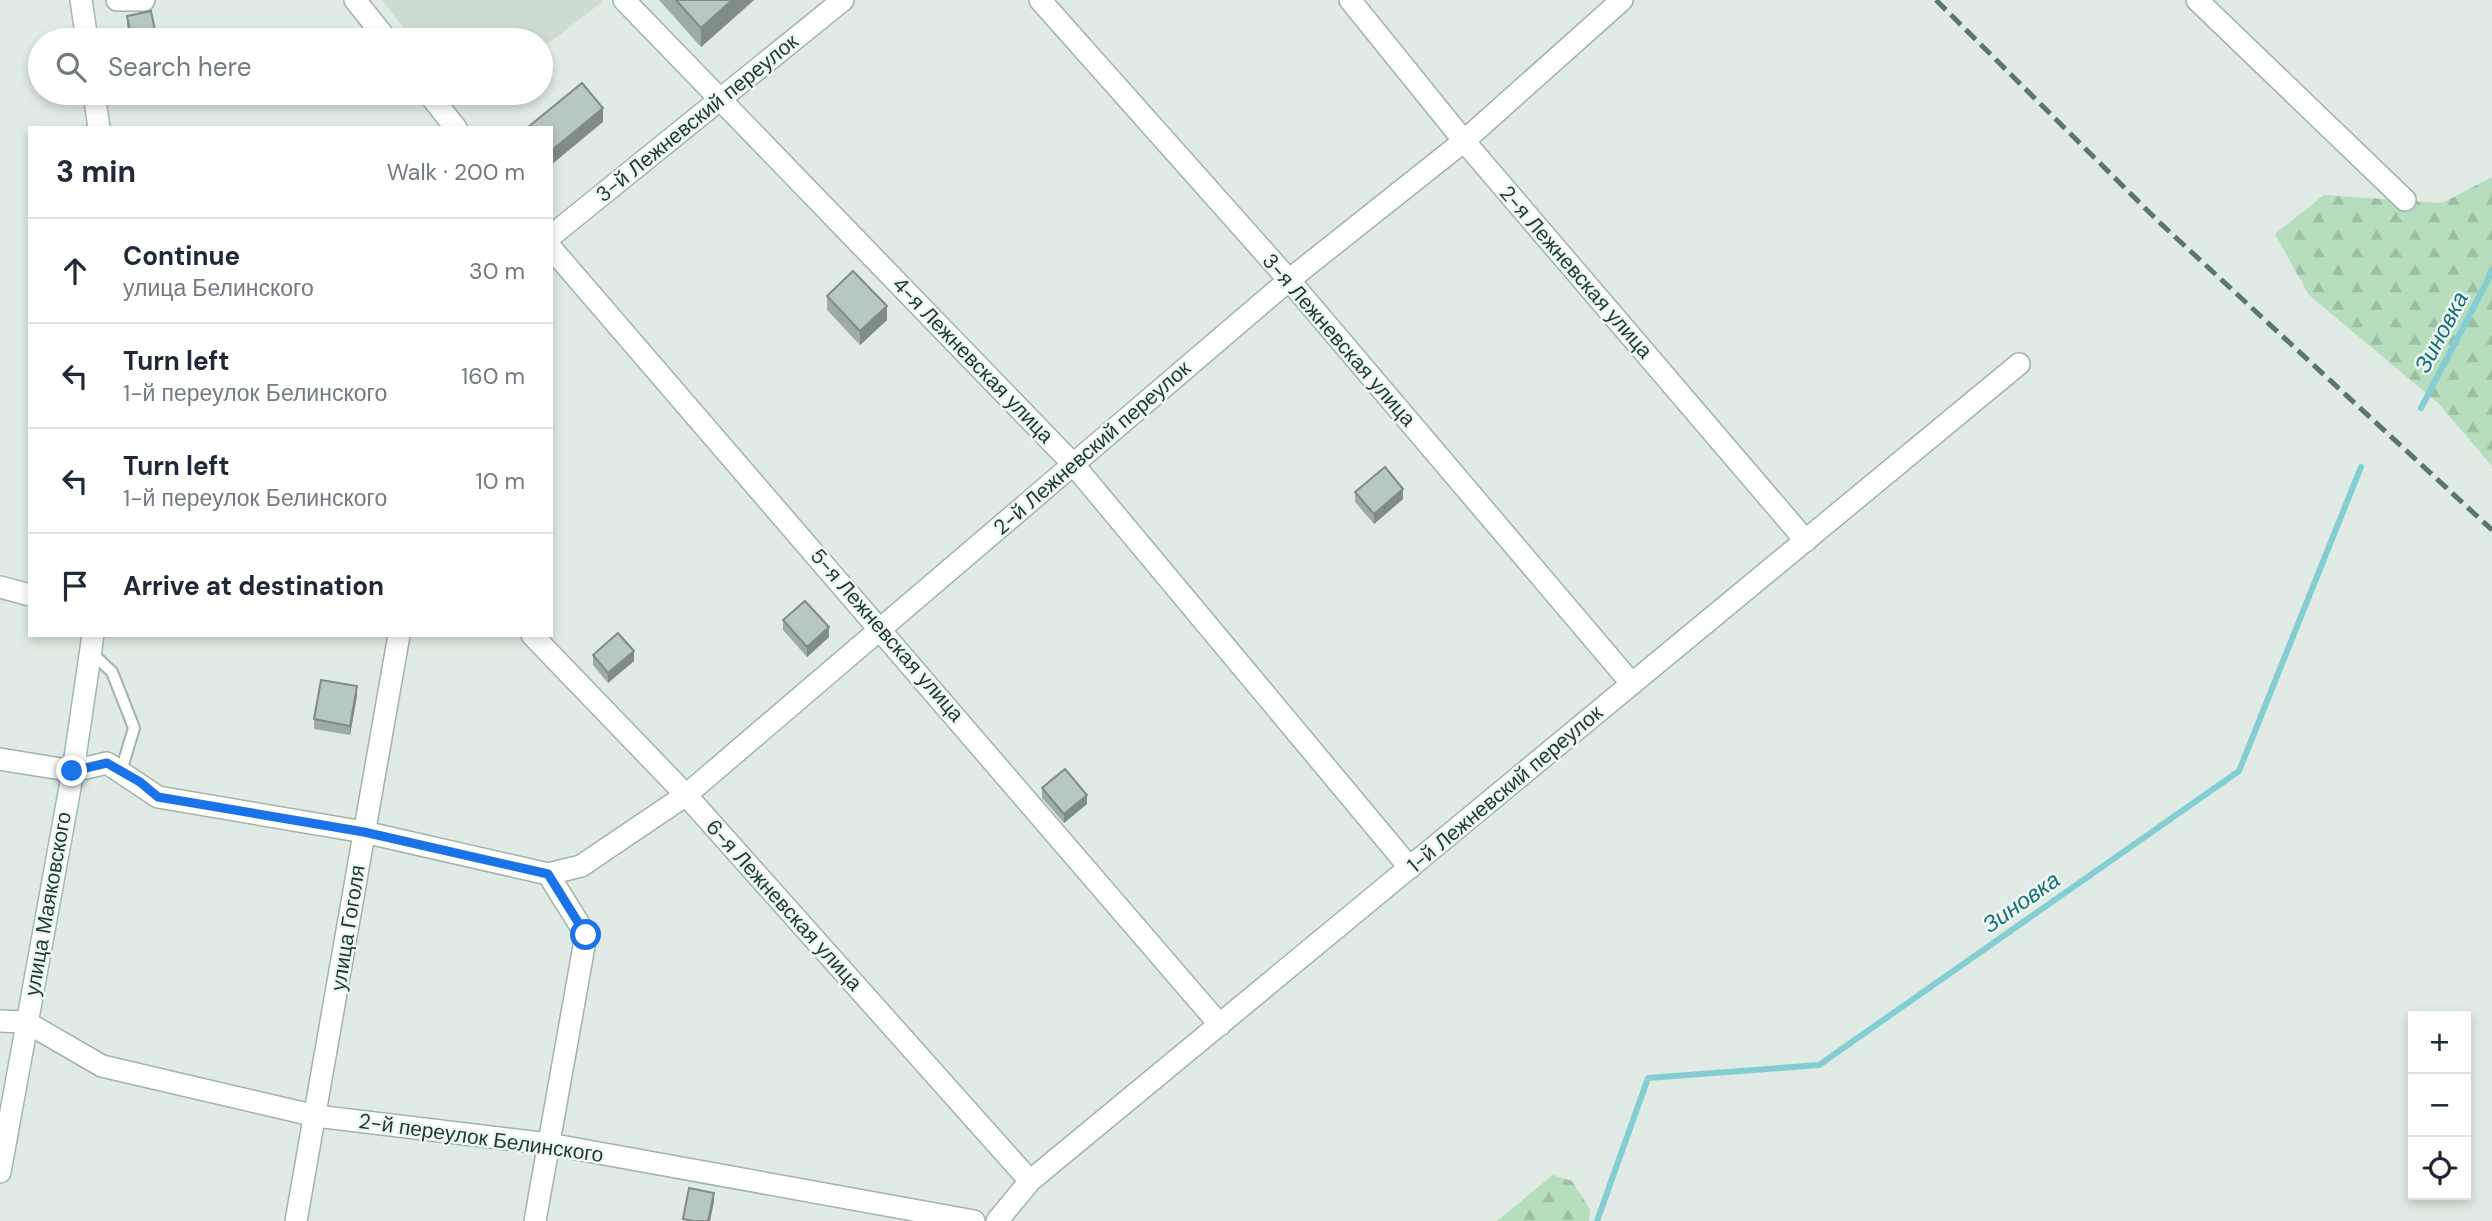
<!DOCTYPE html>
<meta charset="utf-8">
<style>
body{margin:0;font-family:"DM Sans",sans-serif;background:#f6f6f7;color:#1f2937}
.controls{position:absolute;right:21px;bottom:21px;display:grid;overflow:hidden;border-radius:0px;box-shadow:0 4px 10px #0003}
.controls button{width:63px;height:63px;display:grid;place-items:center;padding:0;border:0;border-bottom:2px solid #e0e1e3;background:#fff;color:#1f2937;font:35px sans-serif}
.stop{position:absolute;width:21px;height:21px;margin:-16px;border:5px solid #1a73e8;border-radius:50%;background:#fff}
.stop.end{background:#1a73e8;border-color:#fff;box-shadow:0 2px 7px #0008}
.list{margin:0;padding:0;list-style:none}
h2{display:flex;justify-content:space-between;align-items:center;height:91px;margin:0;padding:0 28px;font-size:30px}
h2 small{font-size:23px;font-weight:400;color:#747a83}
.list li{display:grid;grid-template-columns:46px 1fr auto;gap:21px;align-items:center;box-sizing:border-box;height:105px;padding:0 28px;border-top:2px solid #e0e1e3}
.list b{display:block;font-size:26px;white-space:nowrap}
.list p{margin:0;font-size:23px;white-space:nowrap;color:#747a83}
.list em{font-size:23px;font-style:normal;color:#747a83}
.icon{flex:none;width:38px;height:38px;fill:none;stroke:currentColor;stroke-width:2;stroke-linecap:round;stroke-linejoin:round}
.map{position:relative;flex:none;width:2492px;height:1221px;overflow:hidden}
.search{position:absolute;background:#fff;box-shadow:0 4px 10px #0003;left:28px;top:28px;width:525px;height:77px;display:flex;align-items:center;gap:18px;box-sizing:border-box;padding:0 24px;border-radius:38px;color:#747a83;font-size:26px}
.panel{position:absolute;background:#fff;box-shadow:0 4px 10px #0003;left:28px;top:126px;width:525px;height:511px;border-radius:0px}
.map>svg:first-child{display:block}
</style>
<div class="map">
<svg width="2492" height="1221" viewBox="0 0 2492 1221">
<defs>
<pattern id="forest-firs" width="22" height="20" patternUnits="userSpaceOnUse" patternTransform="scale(1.75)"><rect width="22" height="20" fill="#b6ddbd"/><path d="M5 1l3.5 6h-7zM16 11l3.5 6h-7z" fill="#9cbfa3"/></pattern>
</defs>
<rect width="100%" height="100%" fill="#dfebe4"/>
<path fill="#cddbd3" d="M 382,0 L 600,0 L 602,2 L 541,49 L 541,40 L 413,40 Z"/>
<path fill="url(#forest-firs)" d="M 2492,177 L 2492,466 L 2438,403 L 2309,295 L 2275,234 L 2324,195 L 2442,203 Z
M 1553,1175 L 1572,1181 L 1590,1209 L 1589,1221 L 1497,1221 Z"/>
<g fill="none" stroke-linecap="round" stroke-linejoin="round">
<path stroke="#84ced3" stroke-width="6" d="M 2421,408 L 2492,272
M 1597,1221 L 1648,1078 L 1819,1065 L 2239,771 L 2361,467"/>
<g stroke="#a2b3ab" stroke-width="14">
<path id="service" d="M 91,652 L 112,672 L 134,728 L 121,771"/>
</g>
<g stroke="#a2b3ab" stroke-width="24">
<path id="minor" d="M 117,0 L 144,0
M 355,0 L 387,40
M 624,0 L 1073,464 L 1410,868
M 1040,0 L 1289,280 L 1632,684
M 1350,0 L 1464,141 L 1806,541
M 2197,0 L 2405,200
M 428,93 L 456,128
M 551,236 L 843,0
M 551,248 L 1220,1025
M 0,587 L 30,595
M 532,635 L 686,795 L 1030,1181
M 0,759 L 73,771 L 107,763 L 158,797 L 364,832 L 548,874 L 581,866 L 686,795 L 1289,280 L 1464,141 L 1622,0
M 0,1021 L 26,1022 L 102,1066 L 316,1116 L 549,1144 L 974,1221
M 296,1221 L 399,635
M 535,1221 L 586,935 L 548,874
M 997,1221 L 1030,1181 L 2019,364"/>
</g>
<g stroke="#9fbaae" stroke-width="24">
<path id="secondary" d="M 81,0 L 87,40
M 94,93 L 99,128
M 0,1172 L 73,771 L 93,635"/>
</g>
<use href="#service" stroke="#fff" stroke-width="10"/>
<use href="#minor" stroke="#fff" stroke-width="21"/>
<use href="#secondary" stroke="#fff" stroke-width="21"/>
<path stroke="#59776c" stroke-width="5" stroke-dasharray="14 7" stroke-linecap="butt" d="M 1936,0 L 2159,222 L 2492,530"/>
</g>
<path fill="#9daca5" d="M 659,0 L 754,0 L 701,47 Z
M 127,16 L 157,40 L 130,40 L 127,26 Z
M 827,296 L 887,320 L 860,345 L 827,310 Z
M 1355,492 L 1403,499 L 1374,524 L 1355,502 Z
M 783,620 L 829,637 L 807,657 L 783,630 Z
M 593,655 L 634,661 L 608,683 L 593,665 Z
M 357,696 L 350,735 L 314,729 L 314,719 Z
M 1042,788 L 1087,804 L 1064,823 L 1042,798 Z"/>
<path fill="#808c86" d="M 732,0 L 754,0 L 701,47 L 701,28 Z
M 603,108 L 603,122 L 551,165 L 551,151 Z
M 887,306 L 887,320 L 860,345 L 860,331 Z
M 1403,489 L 1403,499 L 1374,524 L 1374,514 Z
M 829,627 L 829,637 L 807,657 L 807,647 Z
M 634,651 L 634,661 L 608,683 L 608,673 Z
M 357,686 L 357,696 L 350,735 L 350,726 Z
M 1087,795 L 1087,804 L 1064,823 L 1064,814 Z
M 714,1193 L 714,1202 L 710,1221 L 708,1221 Z"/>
<path fill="#b7c8c0" stroke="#808c86" stroke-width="2" d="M 676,0 L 732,0 L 701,28 Z
M 151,11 L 157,40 L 132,40 L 127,16 Z
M 582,83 L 603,108 L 551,151 L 551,128 L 527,128 Z
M 853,271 L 887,306 L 860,331 L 827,296 Z
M 1385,467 L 1403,489 L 1374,514 L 1355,492 Z
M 805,601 L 829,627 L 807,647 L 783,620 Z
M 618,633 L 634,651 L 608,673 L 593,655 Z
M 321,680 L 357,686 L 350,726 L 314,719 Z
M 1065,769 L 1087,795 L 1064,814 L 1042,788 Z
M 689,1188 L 714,1193 L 708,1221 L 693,1221 L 683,1219 Z"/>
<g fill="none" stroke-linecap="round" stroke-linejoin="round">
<path stroke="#1a73e8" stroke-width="9" d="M 72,771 L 107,763 L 140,782 L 158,797 L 364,832 L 548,874 L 586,935"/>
</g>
<g text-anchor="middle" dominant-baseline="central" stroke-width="5" stroke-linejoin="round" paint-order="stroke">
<g font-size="21" fill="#1f3b31" stroke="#eff7f2">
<text transform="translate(697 118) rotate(-39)">3-й Лежневский переулок</text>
<text transform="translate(1576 272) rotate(49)">2-я Лежневская улица</text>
<text transform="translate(1339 340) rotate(49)">3-я Лежневская улица</text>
<text transform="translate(973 360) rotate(46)">4-я Лежневская улица</text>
<text transform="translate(1092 448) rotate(-41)">2-й Лежневский переулок</text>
<text transform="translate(887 635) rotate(49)">5-я Лежневская улица</text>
<text transform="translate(1505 789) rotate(-40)">1-й Лежневский переулок</text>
<text transform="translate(48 904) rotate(-80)">улица Маяковского</text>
<text transform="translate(784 905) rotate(48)">6-я Лежневская улица</text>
<text transform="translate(348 928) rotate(-81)">улица Гоголя</text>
<text transform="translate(481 1138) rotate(8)">2-й переулок Белинского</text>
</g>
<g font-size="23" font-style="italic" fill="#187179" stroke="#eff7f2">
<text transform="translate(2441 332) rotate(-62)">Зиновка</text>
<text transform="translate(2021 902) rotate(-35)">Зиновка</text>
</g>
</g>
</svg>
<div class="controls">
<button>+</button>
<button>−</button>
<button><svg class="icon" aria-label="locate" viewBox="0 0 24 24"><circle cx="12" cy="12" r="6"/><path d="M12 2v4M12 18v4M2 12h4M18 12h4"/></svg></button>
</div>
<div class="stop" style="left:586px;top:935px"></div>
<div class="stop end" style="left:72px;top:771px"></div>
<div class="search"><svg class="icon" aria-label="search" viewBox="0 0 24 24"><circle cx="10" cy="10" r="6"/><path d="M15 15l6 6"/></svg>Search here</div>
<section class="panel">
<h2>3 min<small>Walk · 200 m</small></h2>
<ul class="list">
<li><svg class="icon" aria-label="ahead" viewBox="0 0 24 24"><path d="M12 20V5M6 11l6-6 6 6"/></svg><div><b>Continue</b><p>улица Белинского</p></div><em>30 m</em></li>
<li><svg class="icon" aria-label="left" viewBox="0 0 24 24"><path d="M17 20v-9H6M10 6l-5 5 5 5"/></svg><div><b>Turn left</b><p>1-й переулок Белинского</p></div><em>160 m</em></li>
<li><svg class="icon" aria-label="left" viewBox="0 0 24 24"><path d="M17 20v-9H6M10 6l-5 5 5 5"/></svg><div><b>Turn left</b><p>1-й переулок Белинского</p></div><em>10 m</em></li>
<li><svg class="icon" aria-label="arrive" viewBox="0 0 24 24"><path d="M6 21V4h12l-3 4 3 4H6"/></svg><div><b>Arrive at destination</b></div></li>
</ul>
</section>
</div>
